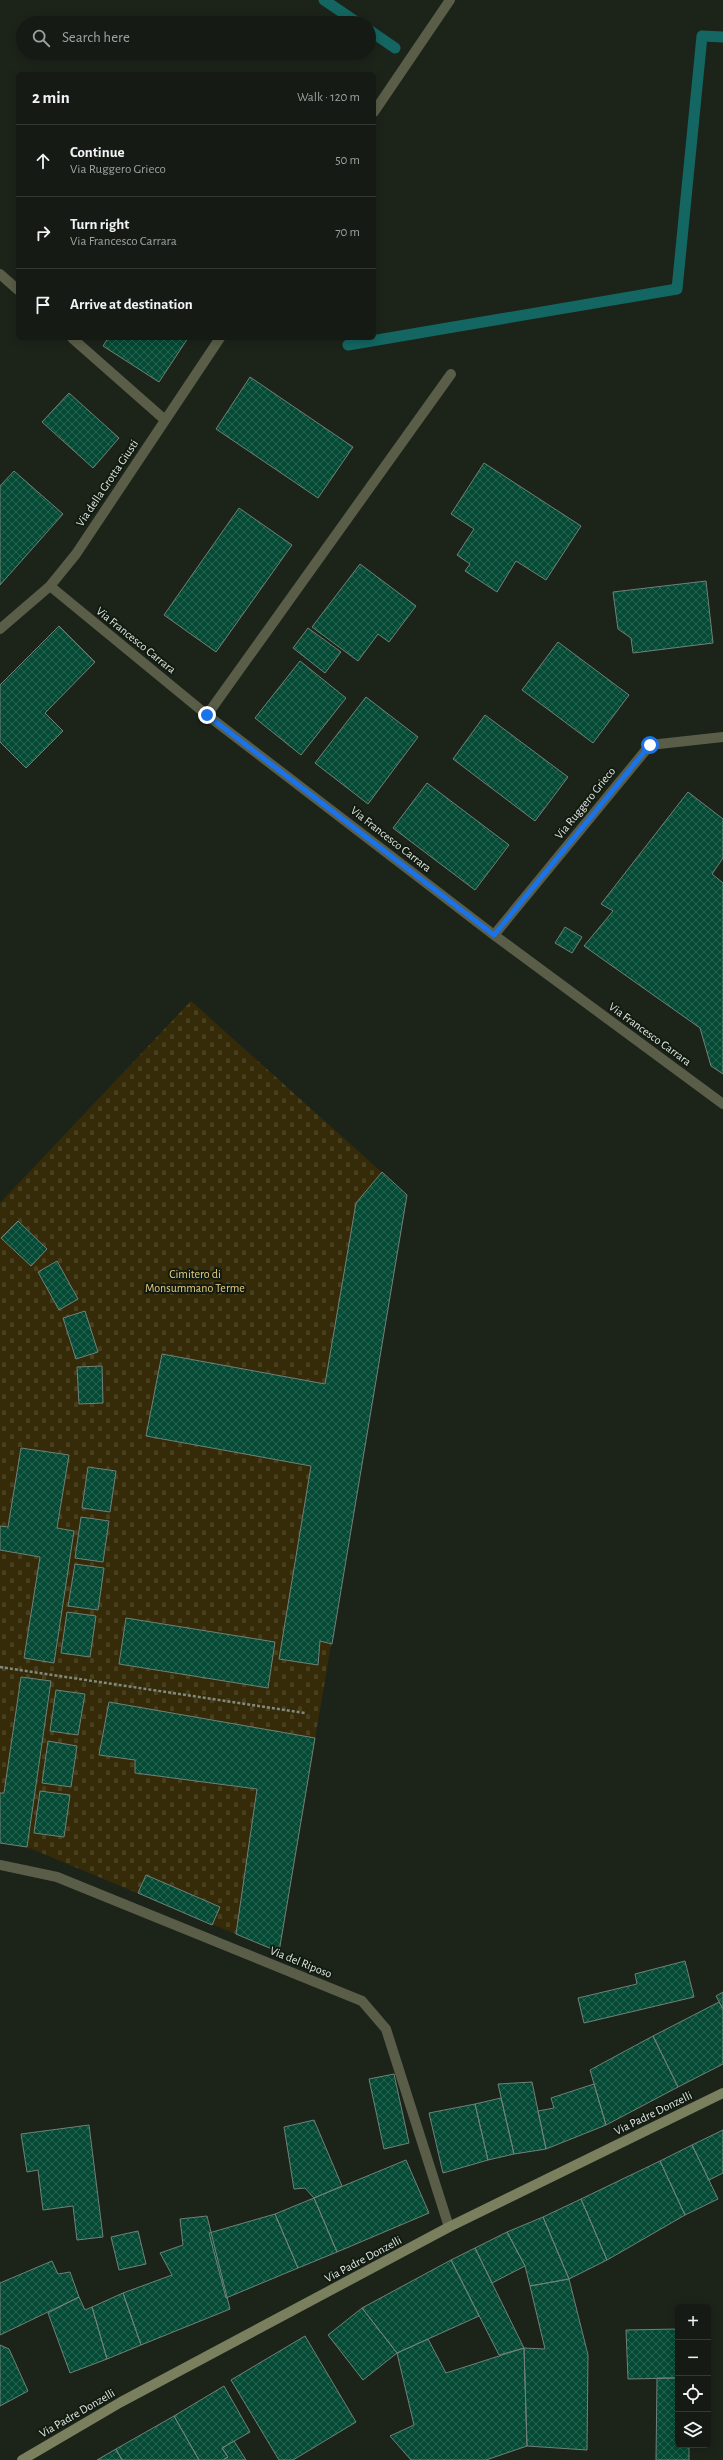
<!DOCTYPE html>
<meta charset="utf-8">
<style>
body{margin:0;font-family:"Alegreya Sans",sans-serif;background:#1e241d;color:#f1f3f6}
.controls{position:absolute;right:12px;bottom:12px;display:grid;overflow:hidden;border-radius:6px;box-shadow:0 2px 10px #0003}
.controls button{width:36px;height:36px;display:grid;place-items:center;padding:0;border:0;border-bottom:1px solid #343934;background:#151b14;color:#f1f3f6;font:20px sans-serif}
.stop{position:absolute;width:12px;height:12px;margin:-9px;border:3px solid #1a73e8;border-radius:50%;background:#fff}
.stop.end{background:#1a73e8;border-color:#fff;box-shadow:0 1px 4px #0008}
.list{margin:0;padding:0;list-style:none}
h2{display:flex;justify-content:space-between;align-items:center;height:52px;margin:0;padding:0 16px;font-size:17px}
h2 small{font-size:13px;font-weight:400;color:#9da1a0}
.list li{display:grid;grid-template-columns:26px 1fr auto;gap:12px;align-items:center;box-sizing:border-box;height:72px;padding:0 16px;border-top:1px solid #343934}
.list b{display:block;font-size:15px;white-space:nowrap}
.list p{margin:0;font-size:13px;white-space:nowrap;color:#9da1a0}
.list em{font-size:13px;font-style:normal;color:#9da1a0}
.icon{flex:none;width:22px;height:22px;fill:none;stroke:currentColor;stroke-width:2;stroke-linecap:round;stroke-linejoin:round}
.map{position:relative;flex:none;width:723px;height:2460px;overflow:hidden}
.search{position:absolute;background:#151b14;box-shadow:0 2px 10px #0003;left:16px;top:16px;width:360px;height:44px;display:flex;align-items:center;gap:10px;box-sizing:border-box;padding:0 14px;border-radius:22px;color:#9da1a0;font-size:15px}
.panel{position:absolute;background:#151b14;box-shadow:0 2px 10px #0003;left:16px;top:72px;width:360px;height:268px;border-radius:6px}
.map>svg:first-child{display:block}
</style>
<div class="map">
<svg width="723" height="2460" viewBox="0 0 723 2460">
<defs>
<pattern id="cemetery-stones" width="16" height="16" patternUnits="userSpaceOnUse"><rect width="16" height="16" fill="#362b08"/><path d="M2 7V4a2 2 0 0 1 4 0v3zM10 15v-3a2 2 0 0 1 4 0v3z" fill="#494020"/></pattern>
<pattern id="building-cross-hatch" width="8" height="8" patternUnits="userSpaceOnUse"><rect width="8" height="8" fill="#044a34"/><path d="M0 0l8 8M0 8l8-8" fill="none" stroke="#286451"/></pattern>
</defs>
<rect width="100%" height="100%" fill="#1c241a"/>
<path fill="url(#cemetery-stones)" d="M 191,1001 L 407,1195 L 279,1952 L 27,1847 L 0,1843 L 0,1203 Z"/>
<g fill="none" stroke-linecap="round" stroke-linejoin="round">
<path stroke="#136662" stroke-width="11" d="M 324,0 L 358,23
M 369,30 L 395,48
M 348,345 L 677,289 L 702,36 L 723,37"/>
</g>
<path fill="url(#building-cross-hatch)" stroke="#708179" d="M 108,338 L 188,338 L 159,382 L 103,346 Z
M 250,377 L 353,447 L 318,498 L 216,429 Z
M 69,393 L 119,438 L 93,468 L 42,422 Z
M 484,463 L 581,526 L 546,580 L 516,561 L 497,592 L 465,571 L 470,564 L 457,555 L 474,529 L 451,514 Z
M 14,471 L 63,514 L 0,585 L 0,486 Z
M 239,508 L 292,545 L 216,652 L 164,615 Z
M 360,564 L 416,606 L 389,642 L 378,634 L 358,661 L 312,627 Z
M 706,581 L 713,643 L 633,653 L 631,638 L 618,629 L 613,592 Z
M 59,626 L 95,662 L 45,713 L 63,731 L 26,768 L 0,742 L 0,685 Z
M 308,628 L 341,652 L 325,673 L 293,648 Z
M 558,642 L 629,695 L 593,743 L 522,690 Z
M 300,661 L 346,698 L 301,755 L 255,718 Z
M 366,697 L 418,737 L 368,804 L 315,763 Z
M 485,715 L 568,777 L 535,821 L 453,759 Z
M 427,783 L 509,845 L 475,890 L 393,828 Z
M 688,792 L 723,819 L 723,858 L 712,874 L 723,883 L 723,1074 L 711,1066 L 700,1028 L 584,946 L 613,911 L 601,904 Z
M 565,927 L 582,937 L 572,953 L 555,943 Z
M 382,1172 L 407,1195 L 332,1644 L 320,1641 L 318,1665 L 279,1659 L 311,1466 L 146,1436 L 162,1354 L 325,1384 L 356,1203 Z
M 18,1221 L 47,1249 L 31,1266 L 1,1238 Z
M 57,1261 L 78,1299 L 59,1310 L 38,1272 Z
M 85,1311 L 98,1352 L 76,1359 L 63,1318 Z
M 102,1366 L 103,1403 L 79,1404 L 77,1367 Z
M 21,1448 L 69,1455 L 57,1528 L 74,1531 L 54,1663 L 24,1658 L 40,1557 L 0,1550 L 0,1526 L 8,1527 Z
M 88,1467 L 116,1471 L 110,1512 L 82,1508 Z
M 81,1517 L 109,1521 L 103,1562 L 75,1558 Z
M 75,1564 L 104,1568 L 98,1610 L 68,1606 Z
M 67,1612 L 96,1616 L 90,1657 L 61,1653 Z
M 126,1618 L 275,1642 L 268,1688 L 119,1664 Z
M 21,1677 L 51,1681 L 27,1847 L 0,1843 L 0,1793 L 4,1793 Z
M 56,1690 L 85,1694 L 78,1735 L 50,1731 Z
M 109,1702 L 315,1738 L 279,1952 L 236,1934 L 257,1789 L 135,1773 L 135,1760 L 99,1755 Z
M 48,1741 L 77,1746 L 71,1787 L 42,1783 Z
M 40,1791 L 70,1795 L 64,1837 L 34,1833 Z
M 146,1875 L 220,1907 L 212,1925 L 138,1893 Z
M 685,1961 L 694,1997 L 584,2023 L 578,1998 L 637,1984 L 635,1974 Z
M 723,1992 L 723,2009 L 716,1996 Z
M 719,2002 L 723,2009 L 723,2064 L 678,2087 L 653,2036 Z
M 653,2036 L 678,2087 L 606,2125 L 590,2070 Z
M 394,2074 L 409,2143 L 384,2149 L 369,2079 Z
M 532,2082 L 546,2149 L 514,2154 L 498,2084 Z
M 594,2084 L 606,2125 L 546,2149 L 538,2111 L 554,2108 L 551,2098 Z
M 501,2098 L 514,2154 L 488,2160 L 475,2104 Z
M 475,2104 L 488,2160 L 443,2173 L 429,2113 Z
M 314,2120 L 342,2186 L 314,2198 L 305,2188 L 294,2189 L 284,2127 Z
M 89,2125 L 103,2237 L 77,2240 L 73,2206 L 43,2210 L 38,2170 L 27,2172 L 21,2134 Z
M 723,2130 L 723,2173 L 709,2180 L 692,2145 Z
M 692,2145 L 718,2199 L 685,2215 L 660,2161 Z
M 406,2160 L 429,2213 L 337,2252 L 314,2198 Z
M 660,2161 L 685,2215 L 607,2260 L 581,2199 Z
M 314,2198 L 337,2252 L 298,2268 L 275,2214 Z
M 581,2199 L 607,2260 L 569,2279 L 543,2217 Z
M 275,2214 L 298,2268 L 226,2298 L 209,2233 Z
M 207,2216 L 230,2309 L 141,2345 L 123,2293 L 172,2275 L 160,2253 L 183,2245 L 180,2219 Z
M 543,2217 L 569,2279 L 530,2286 L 525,2266 L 507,2232 Z
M 138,2231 L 146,2264 L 119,2270 L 111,2237 Z
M 507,2232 L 525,2266 L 492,2283 L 475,2248 Z
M 475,2248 L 492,2283 L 524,2348 L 499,2355 L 451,2260 Z
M 451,2260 L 479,2316 L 397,2353 L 362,2308 Z
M 52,2261 L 58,2274 L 70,2272 L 79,2297 L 0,2335 L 0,2283 Z
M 569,2279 L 588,2355 L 587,2450 L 527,2446 L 524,2348 L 545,2349 L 530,2286 Z
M 123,2293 L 141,2345 L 107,2359 L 92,2307 Z
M 79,2297 L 85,2310 L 92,2307 L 107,2359 L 70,2373 L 48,2313 Z
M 362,2308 L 397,2353 L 363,2380 L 328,2335 Z
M 678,2329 L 678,2378 L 628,2379 L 626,2330 Z
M 305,2336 L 356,2422 L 293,2460 L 279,2460 L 231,2380 Z
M 428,2339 L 446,2373 L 524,2348 L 527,2446 L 486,2460 L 411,2460 L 390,2436 L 414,2425 L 397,2353 Z
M 0,2345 L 9,2349 L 28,2391 L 0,2406 Z
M 657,2378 L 678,2378 L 678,2445 L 689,2445 L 689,2460 L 656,2460 Z
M 224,2386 L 250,2432 L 222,2448 L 228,2457 L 223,2460 L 199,2460 L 174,2416 Z
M 174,2416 L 199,2460 L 122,2460 L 116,2449 Z
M 234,2441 L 246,2460 L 223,2460 L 228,2457 L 222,2448 Z
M 116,2449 L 122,2460 L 97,2460 Z"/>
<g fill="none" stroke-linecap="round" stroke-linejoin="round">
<path stroke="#828980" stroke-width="2.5" stroke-dasharray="3 2" stroke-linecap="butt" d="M 0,1667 L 305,1713"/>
<path stroke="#5a5e48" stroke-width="10" d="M 374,112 L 450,0
M 0,274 L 18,290
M 72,338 L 165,420
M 50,586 L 207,715 L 494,935 L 723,1104
M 0,629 L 50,586 L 76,554 L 220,338
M 207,715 L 451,374
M 494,935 L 650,745 L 723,737
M 0,1865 L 57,1877 L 362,2001 L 386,2029 L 449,2227"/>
<path stroke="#7a805d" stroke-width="10" d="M 22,2460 L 121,2402 L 449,2227 L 723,2093"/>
</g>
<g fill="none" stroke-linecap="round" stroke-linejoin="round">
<path stroke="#1a73e8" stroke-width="5" d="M 207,715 L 494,935 L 650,745"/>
</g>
<g text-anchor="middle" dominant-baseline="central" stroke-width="4" stroke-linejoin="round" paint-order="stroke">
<g font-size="12" fill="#e1e7e0" stroke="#121b11">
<text transform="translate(107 483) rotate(-56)">Via della Grotta Giusti</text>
<text transform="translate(136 640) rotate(39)">Via Francesco Carrara</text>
<text transform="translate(585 803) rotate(-51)">Via Ruggero Grieco</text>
<text transform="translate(391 839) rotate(38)">Via Francesco Carrara</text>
<text transform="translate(650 1034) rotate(36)">Via Francesco Carrara</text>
<text transform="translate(301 1962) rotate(22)">Via del Riposo</text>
<text transform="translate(653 2113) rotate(-26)">Via Padre Donzelli</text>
<text transform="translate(363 2259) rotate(-28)">Via Padre Donzelli</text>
<text transform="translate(77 2413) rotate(-30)">Via Padre Donzelli</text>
</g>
<g font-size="12" fill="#e8cc7c" stroke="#121b11">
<text x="195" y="1274">Cimitero di<tspan x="195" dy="14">Monsummano Terme</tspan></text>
</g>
</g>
</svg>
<div class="controls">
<button>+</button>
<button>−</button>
<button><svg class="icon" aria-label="locate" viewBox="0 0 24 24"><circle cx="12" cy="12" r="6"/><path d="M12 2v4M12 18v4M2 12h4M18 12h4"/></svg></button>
<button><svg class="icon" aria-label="layers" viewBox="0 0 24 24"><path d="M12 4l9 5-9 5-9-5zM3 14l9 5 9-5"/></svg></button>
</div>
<div class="stop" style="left:650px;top:745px"></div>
<div class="stop end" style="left:207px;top:715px"></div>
<div class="search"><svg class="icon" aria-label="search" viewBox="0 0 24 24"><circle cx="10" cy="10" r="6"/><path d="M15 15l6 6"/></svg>Search here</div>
<section class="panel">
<h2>2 min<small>Walk · 120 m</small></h2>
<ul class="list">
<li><svg class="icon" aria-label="ahead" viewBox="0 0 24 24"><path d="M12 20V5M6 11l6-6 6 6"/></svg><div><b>Continue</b><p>Via Ruggero Grieco</p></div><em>50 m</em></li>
<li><svg class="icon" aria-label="right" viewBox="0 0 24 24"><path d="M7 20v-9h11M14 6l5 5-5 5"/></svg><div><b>Turn right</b><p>Via Francesco Carrara</p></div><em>70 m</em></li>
<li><svg class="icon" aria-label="arrive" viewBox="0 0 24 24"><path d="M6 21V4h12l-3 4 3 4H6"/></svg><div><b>Arrive at destination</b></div></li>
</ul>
</section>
</div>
